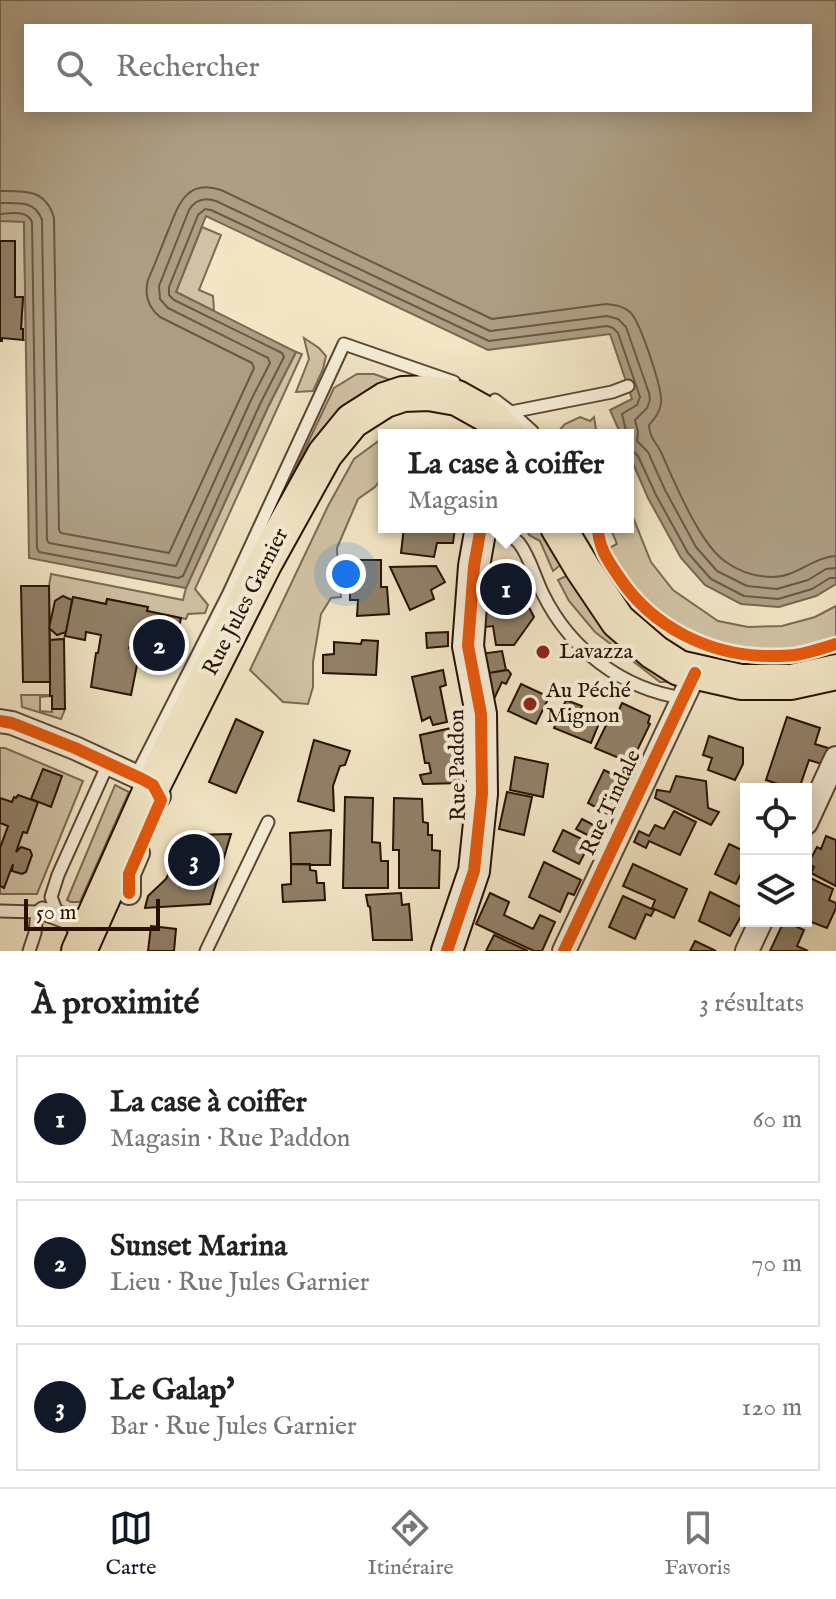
<!DOCTYPE html>
<html lang="fr">
<meta charset="utf-8">
<style>
body{margin:0;font-family:"IM FELL English",serif;background:#f6f6f6;color:#222}
.controls{position:absolute;right:24px;bottom:24px;display:grid;overflow:hidden;border-radius:0px;box-shadow:0 4px 20px #0003}
.controls button{width:72px;height:72px;display:grid;place-items:center;padding:0;border:0;border-bottom:2px solid #e0e0e0;background:#fff;color:#222;font:40px sans-serif}
.scale{position:absolute;left:24px;bottom:20px;width:136px;box-sizing:border-box;padding-left:8px;border:4px solid #281102;border-top:0;font-size:22px;line-height:28px;white-space:nowrap;color:#281102;-webkit-text-stroke:6px #f7efd9;paint-order:stroke}
.you{position:absolute;left:346px;top:574px;width:28px;height:28px;margin:-20px;border:6px solid #fff;border-radius:50%;background:#1a73e8;box-shadow:0 0 0 12px #1a73e833}
.badge{display:grid;place-items:center;width:52px;height:52px;border-radius:50%;background:#111827;color:#fff;font-size:26px;font-weight:700}
.pin{position:absolute;translate:-50% -50%;border:4px solid #fff;box-shadow:0 2px 8px #0006}
.popup{position:absolute;left:378px;top:429px;width:256px;height:104px;box-sizing:border-box;display:grid;place-content:center;border-radius:0px;background:#fff;filter:drop-shadow(0 2px 6px #0005);font-size:26px;white-space:nowrap;color:#767676}
.popup b{font-size:30px;color:#222}
.popup::after{content:'';position:absolute;left:50%;top:100%;margin-left:-16px;border:16px solid transparent;border-top-color:#fff}
.list{margin:0;padding:0;list-style:none}
h2{display:flex;justify-content:space-between;align-items:center;height:104px;margin:0;padding:0 32px;font-size:34px}
h2 small{font-size:26px;font-weight:400;color:#767676}
.list li{display:grid;grid-template-columns:52px 1fr auto;gap:24px;align-items:center;box-sizing:border-box;height:128px;margin:0 16px 16px;padding:0 16px;border:2px solid #e0e0e0;border-radius:0px}
.list b{display:block;font-size:30px;white-space:nowrap}
.list p{margin:0;font-size:26px;white-space:nowrap;color:#767676}
.list em{font-size:26px;font-style:normal;color:#767676}
.icon{flex:none;width:44px;height:44px;fill:none;stroke:currentColor;stroke-width:2;stroke-linecap:round;stroke-linejoin:round}
.map{position:relative;flex:none;width:836px;height:951px;overflow:hidden}
.search{position:absolute;background:#fff;box-shadow:0 4px 20px #0003;left:24px;right:24px;top:24px;height:88px;display:flex;align-items:center;gap:20px;box-sizing:border-box;padding:0 28px;border-radius:0px;color:#767676;font-size:30px}
.sheet{height:536px;background:#fff}
nav{display:flex;justify-content:space-around;align-items:center;box-sizing:border-box;height:112px;border-top:2px solid #e0e0e0;background:#fff;font-size:22px;color:#767676}
nav a{display:grid;justify-items:center;gap:4px}
nav .on{color:#111827}
.map>svg:first-child{display:block}
</style>
<div class="map">
<svg width="836" height="951" viewBox="0 0 836 951">
<rect width="100%" height="100%" fill="#f2e6c5"/>
<filter id="stains"><feTurbulence type="fractalNoise" baseFrequency=".0025" numOctaves="4"/><feColorMatrix values="0 0 0 0 .2 0 0 0 0 .09 0 0 0 0 .02 0 0 0 .5 -.17"/></filter>
<radialGradient id="worn" r=".72"><stop offset=".6" stop-color="#630" stop-opacity="0"/><stop offset="1" stop-color="#630" stop-opacity=".3"/></radialGradient>
<path fill="#d0c2a4" stroke="#7c6a53" stroke-width="2" d="M 0,221 L 24,221 L 26,340 L 23,340 L 21,329 L 23,297 L 15,297 L 0,241 Z
M 202,227 L 221,235 L 199,290 L 213,296 L 214,311 L 176,292 Z
M 304,338 L 319,348 L 326,356 L 323,369 L 313,391 L 296,392 L 309,359 Z
M 296,352 L 302,354 L 195,589 L 208,605 L 205,613 L 188,614 L 186,619 L 147,611 L 148,607 L 107,599 L 106,604 L 73,597 L 64,639 L 50,640 L 49,586 L 51,574 L 183,600 L 186,588 L 268,407 Z
M 357,374 L 374,374 L 405,385 L 353,407 L 156,762 L 334,388 Z
M 580,417 L 590,421 L 594,417 L 597,435 L 555,435 L 565,424 Z
M 384,437 L 384,475 L 375,487 L 358,499 L 337,548 L 338,578 L 341,597 L 331,598 L 321,614 L 313,662 L 313,687 L 308,704 L 283,702 L 250,670 L 328,506 L 354,459 Z
M 628,505 L 651,562 L 673,590 L 718,621 L 748,627 L 782,626 L 815,617 L 836,606 L 836,644 C 823,648 808,653 794,655 C 734,665 670,637 630,593 C 619,581 611,565 603,551 L 617,544 L 610,527 L 628,527 Z
M 525,527 L 549,527 L 567,560 L 553,571 L 540,541 L 529,535 Z
M 574,572 L 675,682 L 660,682 L 595,632 L 569,601 L 558,580 Z
M 21,695 L 50,695 L 50,696 L 40,697 L 40,711 L 52,712 L 52,709 L 65,709 L 61,719 L 22,707 Z
M 0,748 L 5,748 L 83,781 L 37,894 L 0,894 Z
M 115,785 L 129,792 L 80,902 L 71,902 L 67,900 Z"/>
<path fill="#ad9e83" stroke="#78664f" stroke-width="2" fill-rule="evenodd" d="M 0,0 L 836,0 L 836,584 L 816,596 L 779,607 L 741,604 L 705,585 L 681,558 L 648,498 L 628,452 L 628,435 L 621,435 L 610,410 L 632,399 L 610,334 L 488,350 L 206,216 L 176,292 L 296,352 L 268,407 L 186,588 L 29,558 L 24,222 L 0,221 ZM 26,26 L 810,26 L 810,110 L 26,110 Z"/>
<g fill="none" stroke-linecap="round" stroke-linejoin="round">
<path stroke="#6a5842" stroke-width="2" d="M 0,191 C 25,191 46,189 54,218 L 59,530 L 61,533 L 169,553 L 254,368 L 252,363 L 160,317 C 148,307 144,295 148,280 C 155,264 161,248 168,231 C 178,206 186,178 221,190 L 492,319 L 606,304 C 615,305 623,306 630,312 C 640,321 663,390 661,403 C 660,412 655,418 649,425 C 650,439 655,440 661,452 C 674,481 700,545 726,562 C 740,572 756,577 773,577 C 796,577 813,557 836,556
M 0,203 C 18,203 35,200 42,220 L 47,540 L 49,543 L 176,566 L 251,400 L 270,363 L 268,358 L 168,308 L 160,299 L 159,286 L 189,210 C 195,200 204,197 216,201 L 490,331 L 607,316 L 618,319 L 626,327 L 649,393 L 650,400 L 647,408 L 635,420 L 638,432 L 637,441 L 648,452 L 665,490 L 696,547 L 717,571 L 747,586 L 777,589 L 808,580 L 826,569 L 836,568
M 0,214 C 11,213 27,210 32,222 L 37,548 L 39,552 L 178,578 L 183,576 L 260,404 L 284,357 L 282,353 L 174,300 L 169,295 L 169,287 L 198,215 L 205,209 L 211,210 L 489,341 L 607,326 L 613,328 L 618,333 L 640,397 L 637,405 L 622,414 L 627,435
M 628,452 L 634,452 L 638,456 L 656,495 L 688,553 L 711,579 L 744,596 L 778,599 L 812,589 L 830,578 L 836,578"/>
</g>
<path fill="#918067" stroke="#281102" stroke-width="2" d="M 0,241 L 15,241 L 15,297 L 23,297 L 21,329 L 23,329 L 23,340 L 2,338 L 2,341 L 0,341 Z
M 404,527 L 455,527 L 453,543 L 437,543 L 434,557 L 401,553 Z
M 346,560 L 381,560 L 381,587 L 387,587 L 389,614 L 357,616 L 358,600 L 350,600 L 350,589 L 344,587 Z
M 436,566 L 445,582 L 431,590 L 434,599 L 410,610 L 390,567 Z
M 508,572 L 512,591 L 480,597 L 476,578 Z
M 21,586 L 49,586 L 50,682 L 23,682 Z
M 521,592 L 534,617 L 514,645 L 496,645 L 493,626 L 485,627 L 482,598 Z
M 63,596 L 72,600 L 66,632 L 57,635 L 49,628 L 55,601 Z
M 73,597 L 106,604 L 107,599 L 148,607 L 147,611 L 181,618 L 173,656 L 154,652 L 154,648 L 131,643 L 129,648 L 140,650 L 131,695 L 91,687 L 96,653 L 98,653 L 101,635 L 86,632 L 85,640 L 65,636 Z
M 448,632 L 448,646 L 427,648 L 426,633 Z
M 64,639 L 65,709 L 52,709 L 52,696 L 50,696 L 50,640 Z
M 362,640 L 378,641 L 376,675 L 323,673 L 323,655 L 334,654 L 334,642 L 361,644 Z
M 502,651 L 506,670 L 483,674 L 480,654 Z
M 443,670 L 446,685 L 440,687 L 447,722 L 433,725 L 430,717 L 422,721 L 412,677 Z
M 508,670 L 511,674 L 506,684 L 502,682 L 494,699 L 492,699 L 482,674 Z
M 521,684 L 549,697 L 536,724 L 508,711 Z
M 566,700 L 582,706 L 579,713 L 600,721 L 591,743 L 554,728 Z
M 622,703 L 650,716 L 648,723 L 650,724 L 631,763 L 595,748 L 612,713 L 617,714 Z
M 787,717 L 820,728 L 815,744 L 828,748 L 822,764 L 809,760 L 799,789 L 793,789 L 766,780 Z
M 236,719 L 263,732 L 236,793 L 209,782 Z
M 460,726 L 465,754 L 459,756 L 463,783 L 423,784 L 420,775 L 431,773 L 429,763 L 425,763 L 420,735 Z
M 709,736 L 743,748 L 743,764 L 735,780 L 708,770 L 712,758 L 703,755 Z
M 314,740 L 350,751 L 345,765 L 340,766 L 333,786 L 334,811 L 298,801 Z
M 515,757 L 548,764 L 543,797 L 510,790 Z
M 43,769 L 62,776 L 51,807 L 31,799 Z
M 604,770 L 628,782 L 620,800 L 617,798 L 610,815 L 588,803 Z
M 676,776 L 706,781 L 708,808 L 719,812 L 711,825 L 655,798 L 657,790 L 670,792 Z
M 507,792 L 532,797 L 524,835 L 499,829 Z
M 18,795 L 38,802 L 27,833 L 23,832 L 16,852 L 21,847 L 30,850 L 32,855 L 26,872 L 22,874 L 12,871 L 13,864 L 4,888 L 0,886 L 0,848 L 8,826 L 0,823 L 0,798 L 12,802 L 14,797 L 16,798 Z
M 345,797 L 373,798 L 372,842 L 380,843 L 381,861 L 388,861 L 388,888 L 343,888 Z
M 394,798 L 422,799 L 423,822 L 428,823 L 428,835 L 432,835 L 432,850 L 440,851 L 439,888 L 399,888 L 399,850 L 393,850 Z
M 674,811 L 696,822 L 680,855 L 649,841 L 646,848 L 634,842 L 639,831 L 649,836 L 655,825 L 664,829 Z
M 582,819 L 601,829 L 595,839 L 576,829 Z
M 331,830 L 330,865 L 291,864 L 290,833 Z
M 563,830 L 590,843 L 579,864 L 553,851 Z
M 231,834 L 210,904 L 145,908 L 148,896 L 166,879 L 188,835 Z
M 826,836 L 836,840 L 836,886 L 811,873 L 814,867 L 808,864 L 817,847 L 821,849 Z
M 729,844 L 746,852 L 746,871 L 742,871 L 736,884 L 715,874 Z
M 544,862 L 581,880 L 574,895 L 568,893 L 560,912 L 529,897 Z
M 291,864 L 310,864 L 310,870 L 316,871 L 317,883 L 324,883 L 325,900 L 283,902 L 282,885 L 291,884 Z
M 633,864 L 687,889 L 674,918 L 652,908 L 655,900 L 623,886 Z
M 806,876 L 833,889 L 829,900 L 836,903 L 836,908 L 827,928 L 806,920 Z
M 710,892 L 745,909 L 730,936 L 699,921 Z
M 401,893 L 402,905 L 409,904 L 412,940 L 373,940 L 370,907 L 368,906 L 366,895 Z
M 490,893 L 509,902 L 504,915 L 533,929 L 540,915 L 555,922 L 542,951 L 534,951 L 476,924 Z
M 623,896 L 654,910 L 651,916 L 646,914 L 635,939 L 609,927 Z
M 784,921 L 804,930 L 797,946 L 808,951 L 770,951 Z
M 151,926 L 176,929 L 174,951 L 148,951 Z
M 494,935 L 528,951 L 486,951 Z
M 695,941 L 716,951 L 690,951 Z"/>
<g fill="none" stroke-linecap="round" stroke-linejoin="round">
<g stroke="#5a4633" stroke-width="15">
<path id="lane" d="M 495,400 L 511,412 L 612,392 L 628,386
M 511,412 L 532,431 L 534,435
M 500,527 C 506,532 513,537 519,543 C 530,557 535,578 543,594 C 570,649 622,689 683,698
M 136,776 L 228,595 L 344,344 L 454,382
M 56,910 L 51,897 L 58,875 L 108,764
M 0,911 L 37,912 L 42,908 C 61,911 68,917 87,915
M 38,912 L 70,924 L 79,938
M 29,951 L 35,933 L 37,912
M 206,951 L 268,822"/>
</g>
<g stroke="#5a4633" stroke-width="26">
<path id="street" d="M 0,721 L 12,723 L 75,748 L 142,779 L 153,785 L 159,796
M 806,823 L 836,758
M 129,893 L 129,874 L 138,853
M 564,951 L 695,673
M 747,951 L 761,921"/>
</g>
<g stroke="#281102" stroke-width="34">
<path id="secondary" d="M 447,951 L 474,871 L 482,794 L 481,714 L 468,646 L 474,566 L 481,527"/>
</g>
<g stroke="#281102" stroke-width="38">
<path id="primary" d="M 558,527 L 583,569 L 618,621 L 654,652 L 679,668 L 741,682 L 791,682 L 836,672
M 79,951 L 153,785 L 264,564 L 325,454 L 352,421 L 385,400 L 403,394 L 429,393 L 457,398 L 491,417 L 508,435"/>
</g>
<use href="#lane" stroke="#f7efd9" stroke-width="11"/>
<use href="#street" stroke="#f7efd9" stroke-width="22"/>
<use href="#secondary" stroke="#f7efd9" stroke-width="30"/>
<use href="#primary" stroke="#f2e6c5" stroke-width="34"/>
<g stroke="#f7efd9" stroke-width="17">
<path id="cycleway" d="M 598,527 C 598,547 608,561 619,577 C 652,627 710,656 770,656 C 778,656 787,656 795,655 C 808,653 823,648 836,644
M 0,721 L 12,723 L 75,748 L 142,779 L 153,785 L 161,800 L 129,874 L 129,893
M 447,951 L 474,871 L 482,794 L 481,714 L 468,646 L 474,566 L 481,527
M 564,951 L 695,673"/>
</g>
<use href="#cycleway" stroke="#e8590c" stroke-width="12"/>
</g>
<g fill="#8f2418" stroke="#f7efd9" stroke-width="3">
<circle cx="543" cy="652" r="8"/>
<circle cx="530" cy="704" r="8"/>
</g>
<g text-anchor="middle" dominant-baseline="central" stroke-width="8" stroke-linejoin="round" paint-order="stroke">
<g font-size="22" fill="#281102" stroke="#f7efd9">
<text transform="translate(246 602) rotate(-63)">Rue Jules Garnier</text>
<text transform="translate(458 765) rotate(-91)">Rue Paddon</text>
<text transform="translate(611 803) rotate(-65)">Rue Tindale</text>
</g>
<g font-size="22" fill="#281102" stroke="#f7efd9" text-anchor="start">
<text x="559" y="652">Lavazza</text>
<text x="546" y="691">Au Péché<tspan x="546" dy="25">Mignon</tspan></text>
</g>
</g>
<rect width="100%" height="100%" filter="url(#stains)"/>
<rect width="100%" height="100%" fill="url(#worn)"/>
</svg>
<div class="controls">
<button><svg class="icon" aria-label="locate" viewBox="0 0 24 24"><circle cx="12" cy="12" r="6"/><path d="M12 2v4M12 18v4M2 12h4M18 12h4"/></svg></button>
<button><svg class="icon" aria-label="layers" viewBox="0 0 24 24"><path d="M12 4l9 5-9 5-9-5zM3 14l9 5 9-5"/></svg></button>
</div>
<div class="scale">50 m</div>
<div class="you"></div>
<div class="pin badge" style="left:506px;top:589px">1</div>
<div class="popup"><b>La case à coiffer</b>Magasin</div>
<div class="pin badge" style="left:159px;top:645px">2</div>
<div class="pin badge" style="left:194px;top:860px">3</div>
<div class="search"><svg class="icon" aria-label="search" viewBox="0 0 24 24"><circle cx="10" cy="10" r="6"/><path d="M15 15l6 6"/></svg>Rechercher</div>
</div>
<section class="sheet">
<h2>À proximité<small>3 résultats</small></h2>
<ul class="list">
<li><span class="badge">1</span><div><b>La case à coiffer</b><p>Magasin · Rue Paddon</p></div><em>60 m</em></li>
<li><span class="badge">2</span><div><b>Sunset Marina</b><p>Lieu · Rue Jules Garnier</p></div><em>70 m</em></li>
<li><span class="badge">3</span><div><b>Le Galap'</b><p>Bar · Rue Jules Garnier</p></div><em>120 m</em></li>
</ul>
</section>
<nav>
<a class="on"><svg class="icon" aria-label="map" viewBox="0 0 24 24"><path d="M3 6l6-2 6 2 6-2v14l-6 2-6-2-6 2zM9 4v14M15 6v14"/></svg>Carte</a>
<a><svg class="icon" aria-label="directions" viewBox="0 0 24 24"><path d="M12 3l9 9-9 9-9-9zM9 14v-3h6M13 9l2 2-2 2"/></svg>Itinéraire</a>
<a><svg class="icon" aria-label="saved" viewBox="0 0 24 24"><path d="M7 4h10v16l-5-4-5 4z"/></svg>Favoris</a>
</nav>
